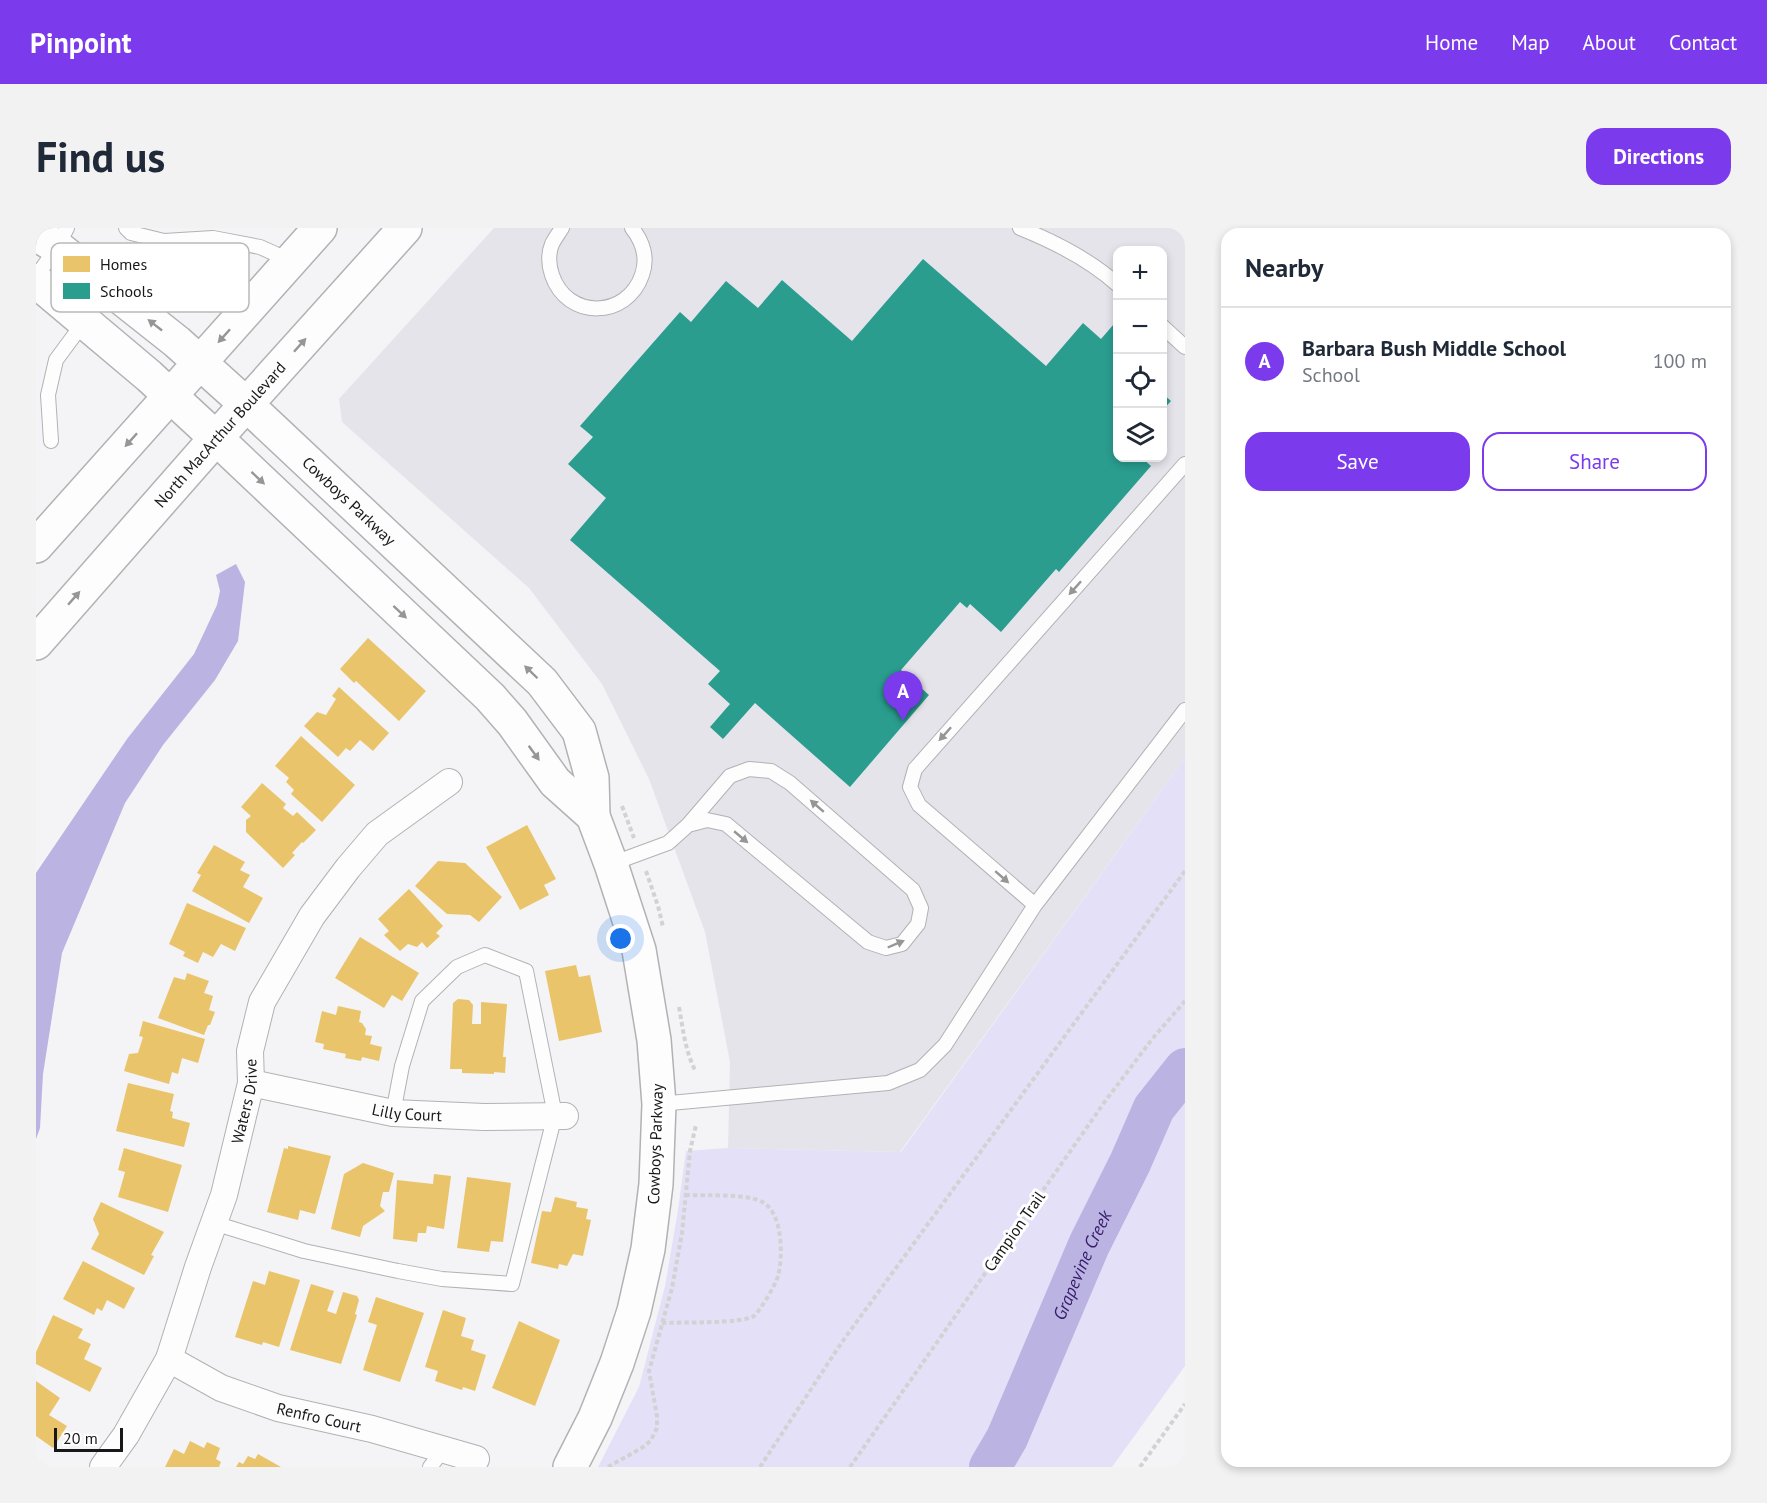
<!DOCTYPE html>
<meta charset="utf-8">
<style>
body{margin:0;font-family:"PT Sans",sans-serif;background:#f2f2f3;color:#1f2937}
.controls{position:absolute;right:18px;top:18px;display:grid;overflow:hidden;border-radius:12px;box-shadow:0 3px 9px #0003}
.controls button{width:54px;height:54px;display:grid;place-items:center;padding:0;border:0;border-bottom:2px solid #e0e1e3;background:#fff;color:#1f2937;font:30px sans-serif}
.scale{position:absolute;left:18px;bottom:15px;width:69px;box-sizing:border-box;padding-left:6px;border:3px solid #181719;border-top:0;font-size:16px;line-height:21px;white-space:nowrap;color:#181719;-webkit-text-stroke:4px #fff;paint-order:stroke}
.you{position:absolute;left:585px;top:711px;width:21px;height:21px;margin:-15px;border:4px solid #fff;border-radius:50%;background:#1a73e8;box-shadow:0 0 0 9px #1a73e833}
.badge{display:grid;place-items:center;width:39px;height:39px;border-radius:50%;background:#7c3aed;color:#fff;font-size:20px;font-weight:700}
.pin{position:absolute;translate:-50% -50px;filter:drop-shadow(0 2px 3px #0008)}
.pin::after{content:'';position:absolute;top:32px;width:21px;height:18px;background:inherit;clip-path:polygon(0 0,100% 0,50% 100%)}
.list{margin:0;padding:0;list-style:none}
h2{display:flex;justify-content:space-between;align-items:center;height:78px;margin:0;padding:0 24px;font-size:26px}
h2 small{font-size:20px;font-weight:400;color:#747a83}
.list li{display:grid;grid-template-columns:39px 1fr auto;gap:18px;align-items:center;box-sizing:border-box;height:108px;padding:0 24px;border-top:2px solid #e0e1e3}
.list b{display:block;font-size:22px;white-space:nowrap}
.list p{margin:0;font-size:20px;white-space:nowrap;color:#747a83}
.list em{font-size:20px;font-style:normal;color:#747a83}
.actions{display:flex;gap:12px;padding:18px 24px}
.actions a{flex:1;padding:14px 0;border:2px solid #7c3aed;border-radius:18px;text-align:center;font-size:21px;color:#7c3aed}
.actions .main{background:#7c3aed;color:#fff}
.icon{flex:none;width:33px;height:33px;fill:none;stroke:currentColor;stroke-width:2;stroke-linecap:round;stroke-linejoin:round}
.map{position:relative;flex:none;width:1149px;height:1239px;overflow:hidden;border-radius:18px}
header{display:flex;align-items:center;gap:36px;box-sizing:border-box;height:84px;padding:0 30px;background:#7c3aed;color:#fff}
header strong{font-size:28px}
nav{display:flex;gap:33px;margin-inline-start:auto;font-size:21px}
.intro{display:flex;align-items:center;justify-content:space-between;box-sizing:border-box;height:144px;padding:0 36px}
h1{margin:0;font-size:42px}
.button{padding:15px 27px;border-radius:18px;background:#7c3aed;color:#fff;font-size:21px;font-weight:700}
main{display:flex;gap:36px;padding:0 36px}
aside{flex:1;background:#fff;border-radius:18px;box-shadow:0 3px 9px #0003}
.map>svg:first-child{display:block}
</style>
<header>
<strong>Pinpoint</strong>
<nav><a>Home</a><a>Map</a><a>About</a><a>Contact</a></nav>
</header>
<div class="intro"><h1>Find us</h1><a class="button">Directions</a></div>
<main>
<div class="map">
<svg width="1149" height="1239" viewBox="0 0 1149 1239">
<rect width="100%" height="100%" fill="#f4f4f6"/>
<path fill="#e5e4eb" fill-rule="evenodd" d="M 458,0 L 1149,0 L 1149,530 L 864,924 L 692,920 L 694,834 L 669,704 L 613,551 L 566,456 L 493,360 L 306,194 L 303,171 ZM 1082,22 L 1126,22 L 1126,230 L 1082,230 Z"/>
<path fill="#e4e0f7" d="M 1149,530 L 1149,1138 L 1076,1239 L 562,1239 L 603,1159 L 629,1058 L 642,982 L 650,923 L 692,920 L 865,924 Z"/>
<path fill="#bbb3e2" d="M 200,336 L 209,354 L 202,413 L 179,452 L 127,517 L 89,575 L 26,725 L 7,846 L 4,900 L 0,911 L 0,645 L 91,511 L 158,426 L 181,377 L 184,363 L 180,347 Z"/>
<path fill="#e9c46a" d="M 332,410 L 390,463 L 363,493 L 320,453 L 318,455 L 304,441 Z
M 303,459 L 353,505 L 337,523 L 324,512 L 314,523 L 310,520 L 302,529 L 268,498 L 281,484 L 290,487 L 300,471 L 296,468 Z
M 265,508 L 319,557 L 286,594 L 255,566 L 258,562 L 250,554 L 253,550 L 239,538 Z
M 226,555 L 250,576 L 247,580 L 257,588 L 261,584 L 280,602 L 267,615 L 266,614 L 256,625 L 259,627 L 247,640 L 210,604 L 210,592 L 215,588 L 205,579 Z
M 491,597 L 520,651 L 508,657 L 513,667 L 484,682 L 450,619 Z
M 178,617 L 209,634 L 204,642 L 214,647 L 207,659 L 227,670 L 213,695 L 156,663 L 165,647 L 161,645 Z
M 402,633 L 429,635 L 466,669 L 443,694 L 434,687 L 411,686 L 379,658 Z
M 373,661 L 407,698 L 400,705 L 404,708 L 391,720 L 386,714 L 381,719 L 372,716 L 364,723 L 348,707 L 353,703 L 342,691 Z
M 151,675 L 210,700 L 199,723 L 185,716 L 177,729 L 167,724 L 162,735 L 147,728 L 149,724 L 133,716 Z
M 324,709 L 383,745 L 366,773 L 356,767 L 348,780 L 299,750 Z
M 540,737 L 543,749 L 554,747 L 566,804 L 523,813 L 509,743 Z
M 151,745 L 173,753 L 168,765 L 177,768 L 173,782 L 179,784 L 174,797 L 172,797 L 168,807 L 122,790 L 138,749 L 149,752 Z
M 422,771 L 433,772 L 437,777 L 436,796 L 445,796 L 445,774 L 471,776 L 467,829 L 470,829 L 469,845 L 458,844 L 458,846 L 426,845 L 426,841 L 414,841 L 417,775 Z
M 302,778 L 325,783 L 323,794 L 326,795 L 330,801 L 329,807 L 336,808 L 334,816 L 346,819 L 343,833 L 326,829 L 325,833 L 309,830 L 310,826 L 287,821 L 288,816 L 279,814 L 286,783 L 300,787 Z
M 107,793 L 169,811 L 162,835 L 146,830 L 142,846 L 136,844 L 133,856 L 88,843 L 93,826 L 102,825 L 107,809 L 103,808 Z
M 92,855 L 138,866 L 134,883 L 137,884 L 136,890 L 154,895 L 148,919 L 80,903 Z
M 252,918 L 295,928 L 279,986 L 264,982 L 262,992 L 231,984 L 248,920 L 252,921 Z
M 88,920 L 146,937 L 132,984 L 82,969 L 89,944 L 82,942 Z
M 327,935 L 358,945 L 353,964 L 347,964 L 344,978 L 349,983 L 327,998 L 324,1009 L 295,1001 L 308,946 Z
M 398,946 L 415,948 L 408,1001 L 391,998 L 390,1005 L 382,1005 L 381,1014 L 357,1011 L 361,952 L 397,956 Z
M 431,949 L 475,955 L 467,1014 L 455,1013 L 453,1024 L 421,1020 Z
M 519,969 L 541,974 L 540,979 L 552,981 L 550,991 L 555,992 L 547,1028 L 537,1026 L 531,1038 L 523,1036 L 522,1041 L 495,1035 L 506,983 L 515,984 Z
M 65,974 L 128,1004 L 115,1027 L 118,1028 L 108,1047 L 55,1021 L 63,1006 L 57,991 Z
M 47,1033 L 99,1060 L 88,1081 L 71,1072 L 66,1083 L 61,1080 L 58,1087 L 27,1071 Z
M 233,1043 L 264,1052 L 243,1119 L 227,1114 L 226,1117 L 199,1109 L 217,1053 L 229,1057 Z
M 275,1056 L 298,1063 L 291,1083 L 300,1086 L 307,1064 L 321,1068 L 323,1072 L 319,1086 L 321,1087 L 305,1136 L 254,1122 Z
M 340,1069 L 388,1085 L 364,1154 L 327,1142 L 341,1097 L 332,1094 Z
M 407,1082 L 430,1090 L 425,1108 L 438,1112 L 435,1122 L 450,1127 L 439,1163 L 427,1159 L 426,1162 L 399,1153 L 402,1143 L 389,1139 Z
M 17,1087 L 47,1101 L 42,1110 L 55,1116 L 48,1131 L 66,1140 L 54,1164 L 0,1136 L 0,1124 Z
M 483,1093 L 524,1112 L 499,1178 L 456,1160 Z
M 0,1153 L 24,1170 L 13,1187 L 31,1198 L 17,1220 L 0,1208 Z
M 154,1213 L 168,1220 L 171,1214 L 184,1220 L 180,1231 L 185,1234 L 183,1239 L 129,1239 L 138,1221 L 148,1226 Z
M 222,1226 L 245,1239 L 200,1239 L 203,1234 L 207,1236 L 212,1228 L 219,1231 Z"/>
<path fill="#2a9d8f" d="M 887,31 L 1010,138 L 1047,95 L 1065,111 L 1078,96 L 1082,99 L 1082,230 L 1106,230 L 1115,238 L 1023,344 L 1020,341 L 965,404 L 934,376 L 931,380 L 924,374 L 865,442 L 893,467 L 814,559 L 719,475 L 687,511 L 674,499 L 694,476 L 672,456 L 684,443 L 534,312 L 570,270 L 532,236 L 557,209 L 544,198 L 644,84 L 655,94 L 690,53 L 722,80 L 746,52 L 816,113 Z
M 1126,165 L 1135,173 L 1126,183 Z"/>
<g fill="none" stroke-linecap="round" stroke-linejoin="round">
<path stroke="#bbb3e2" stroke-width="42" id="s1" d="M 954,1239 L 971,1210 L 1053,1017 L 1094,935 L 1118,880 L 1149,841"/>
<g stroke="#b2b1b3" stroke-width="16">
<path id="service" d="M 90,0 L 95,5 L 128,13 L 177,10 L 224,19 L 255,33
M 526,0 C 523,5 519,10 516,16 C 512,26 513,38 516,47 C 531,92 591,91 606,47 C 612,30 607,14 596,0
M 984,0 C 1019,14 1053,31 1082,57
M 0,49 L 21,19 L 31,0
M 1126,98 L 1149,119
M 15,213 L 12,167 L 20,132 L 48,94
M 575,636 L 632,615 L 652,597 L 694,548 L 713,541 L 735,543 L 754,555 L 877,662 L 885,680 L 882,696 L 866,716 L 850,720 L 832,714 L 690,596 L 671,592 L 652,597
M 999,677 L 883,577 L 874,559 L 879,541 L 1149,236
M 623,876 L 852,855 L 884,842 L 909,817 L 999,677 L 1149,482
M 178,995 L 268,1023 L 362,1043 L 406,1051 L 476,1056 L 519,887 L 490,743 L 449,727 L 421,739 L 386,773 L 366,838 L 357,885
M 394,1239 L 408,1221"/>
</g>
<g stroke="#b2b1b3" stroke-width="28">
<g id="minor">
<path id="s2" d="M 215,855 L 357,885 L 448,889 L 529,888"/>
<path id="s3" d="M 133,1131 L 185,1160 L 242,1180 L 336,1201 L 440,1231"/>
<path id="s4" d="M 67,1239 L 90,1207 L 133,1131 L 162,1039 L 188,967 L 215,855 L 214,823 L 226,774 L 276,688 L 312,640 L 341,606 L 413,554"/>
</g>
</g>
<g stroke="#b2b1b3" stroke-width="36">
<g id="tertiary">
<path id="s5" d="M 0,6 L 21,19 L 141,114 L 211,177 L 506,454 L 543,503 L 556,550 L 557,588 L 575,636 L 603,722 L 618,812 L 623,876 L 620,956 L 612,1021 L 598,1083 L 581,1135 L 559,1190 L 534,1239"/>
<path d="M 0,53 L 113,148 L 180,210 L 454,469 L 476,494 L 519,554 L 557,588"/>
</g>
</g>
<g stroke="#b2b1b3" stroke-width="36">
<g id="secondary">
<path d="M 0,318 L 284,0"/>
<path id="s6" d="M 0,415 L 180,210 L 369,0"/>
</g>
</g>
<path stroke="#d2d2d3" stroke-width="4" stroke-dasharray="4.5 3" stroke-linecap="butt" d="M 586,578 L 598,610
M 610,643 L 622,678 L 627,699
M 643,779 C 647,801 649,822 659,842
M 626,1095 C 644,1094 706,1096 718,1088 C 724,1083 740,1056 742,1048 C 747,1029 747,987 728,975 C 713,965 670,968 651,967
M 572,1239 L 609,1218 L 615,1212 L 621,1200 L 621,1188 L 613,1143 L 636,1060 L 646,1005 L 654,923 L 660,897
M 724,1239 L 806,1114 L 1149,643
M 814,1239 L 1070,872 L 1117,810 L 1149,773
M 1104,1239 L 1149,1176"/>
<use href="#service" stroke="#fdfdfe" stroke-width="14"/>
<use href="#minor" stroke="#fdfdfe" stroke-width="26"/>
<use href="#tertiary" stroke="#fdfdfe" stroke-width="33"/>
<use href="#secondary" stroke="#fdfdfe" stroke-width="33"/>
</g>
<defs><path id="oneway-solid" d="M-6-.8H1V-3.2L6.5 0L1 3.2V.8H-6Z" transform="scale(1.5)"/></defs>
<g fill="#969697">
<use href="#oneway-solid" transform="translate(119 97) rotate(-142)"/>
<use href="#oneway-solid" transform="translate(188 108) rotate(132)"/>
<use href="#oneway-solid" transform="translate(264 117) rotate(-48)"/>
<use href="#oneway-solid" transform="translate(95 212) rotate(132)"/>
<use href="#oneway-solid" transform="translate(222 250) rotate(43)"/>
<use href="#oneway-solid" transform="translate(1039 360) rotate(132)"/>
<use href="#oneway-solid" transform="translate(38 370) rotate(-49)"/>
<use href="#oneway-solid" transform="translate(364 384) rotate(43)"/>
<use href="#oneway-solid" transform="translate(495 444) rotate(-136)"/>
<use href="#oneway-solid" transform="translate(909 506) rotate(132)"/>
<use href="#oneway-solid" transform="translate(498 525) rotate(54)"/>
<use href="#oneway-solid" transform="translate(781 578) rotate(-139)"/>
<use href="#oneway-solid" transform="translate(705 609) rotate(40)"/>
<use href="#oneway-solid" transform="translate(966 649) rotate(41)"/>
<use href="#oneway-solid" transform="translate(860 716) rotate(-23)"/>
</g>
<g text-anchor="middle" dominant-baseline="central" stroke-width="6" stroke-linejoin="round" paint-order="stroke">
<g font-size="16" fill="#181719" stroke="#fff">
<text stroke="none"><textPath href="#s6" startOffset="278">North MacArthur Boulevard</textPath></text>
<text stroke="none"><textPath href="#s5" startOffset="412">Cowboys Parkway</textPath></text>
<text stroke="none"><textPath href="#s4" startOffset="396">Waters Drive</textPath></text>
<text stroke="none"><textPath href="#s2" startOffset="159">Lilly Court</textPath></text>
<text transform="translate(619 916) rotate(-88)">Cowboys Parkway</text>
<text transform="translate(978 1003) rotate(-55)">Campion Trail</text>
<text stroke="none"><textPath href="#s3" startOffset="162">Renfro Court</textPath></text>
</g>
<g font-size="18" font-style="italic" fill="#351b68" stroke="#fff">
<text stroke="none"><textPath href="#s1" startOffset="222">Grapevine Creek</textPath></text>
</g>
</g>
<rect x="15" y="15" width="198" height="69" rx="9" fill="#fff" stroke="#bab9ba" stroke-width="1.5"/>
<rect x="27" y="28" width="27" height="16" fill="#e9c46a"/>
<rect x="27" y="55" width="27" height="16" fill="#2a9d8f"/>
<g font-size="16" fill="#181719">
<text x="64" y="42">Homes</text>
<text x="64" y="69">Schools</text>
</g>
</svg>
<div class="controls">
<button>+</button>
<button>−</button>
<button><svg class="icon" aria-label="locate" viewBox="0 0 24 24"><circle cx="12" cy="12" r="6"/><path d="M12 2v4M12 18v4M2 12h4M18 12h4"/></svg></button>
<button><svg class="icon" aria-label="layers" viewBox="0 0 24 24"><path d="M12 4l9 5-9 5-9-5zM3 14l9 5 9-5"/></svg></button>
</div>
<div class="scale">20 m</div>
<div class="you"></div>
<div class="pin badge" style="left:867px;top:493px">A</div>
</div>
<aside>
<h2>Nearby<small></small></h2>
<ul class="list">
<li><span class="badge">A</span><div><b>Barbara Bush Middle School</b><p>School</p></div><em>100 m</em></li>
</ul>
<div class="actions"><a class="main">Save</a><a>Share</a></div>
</aside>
</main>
